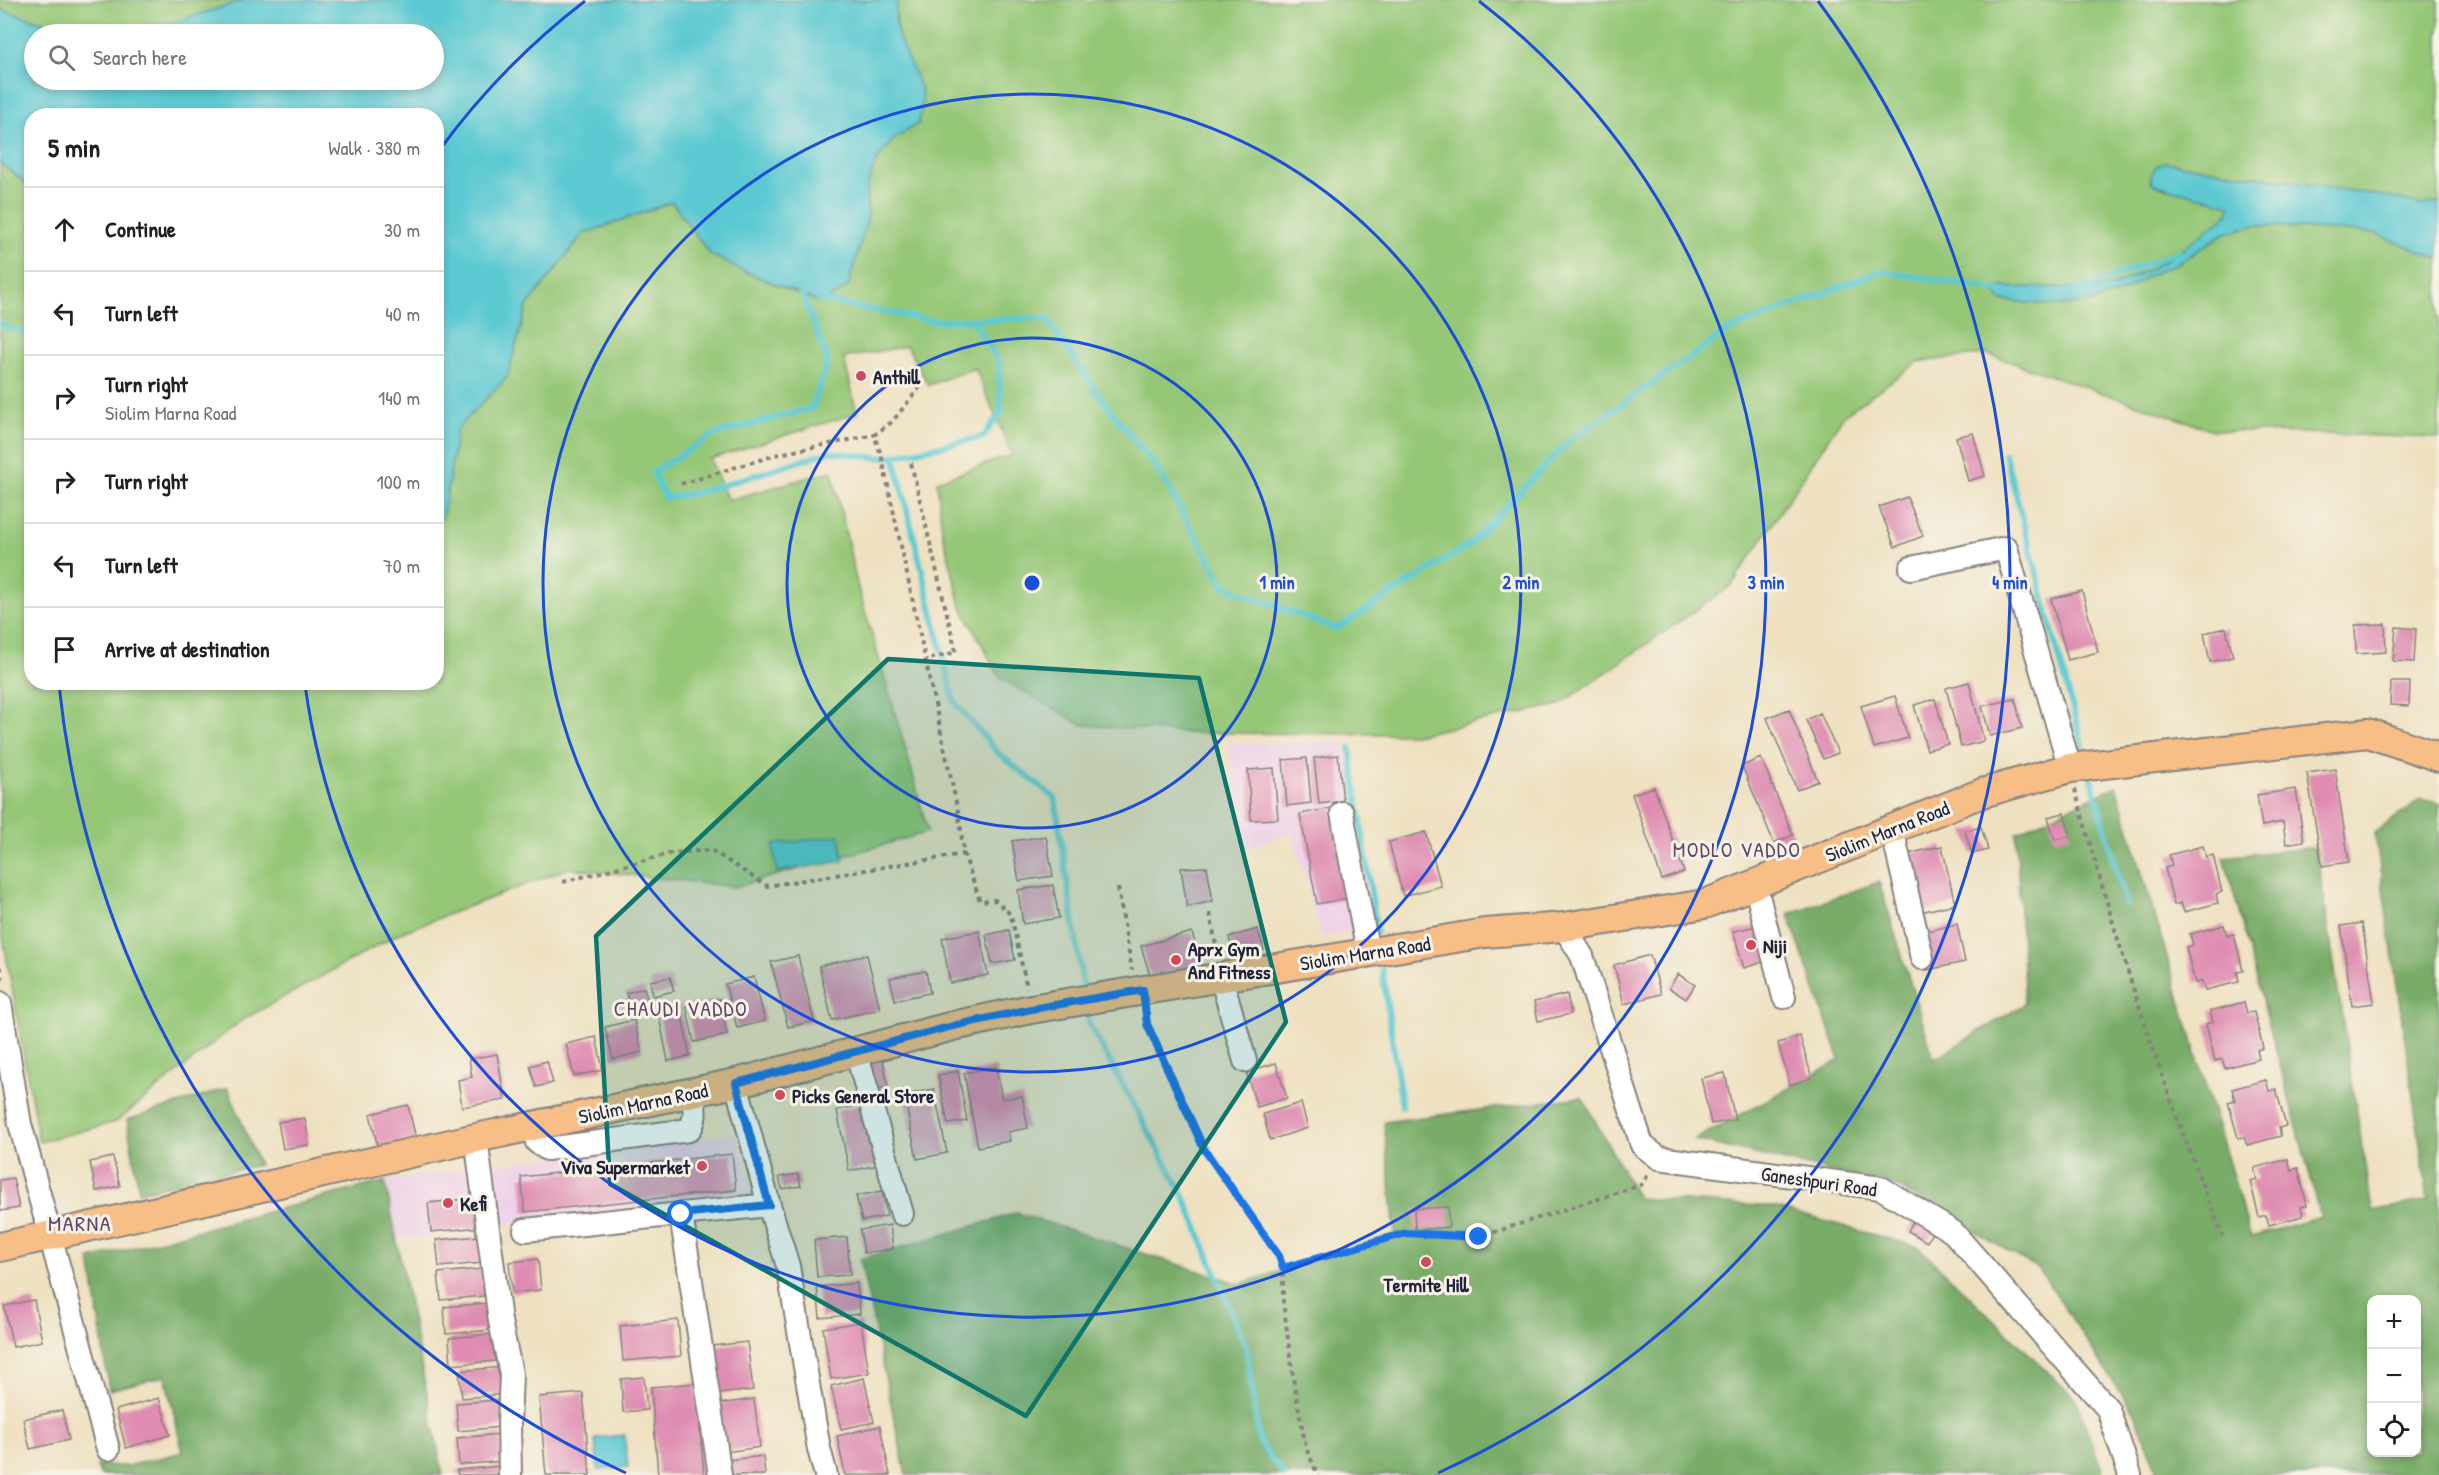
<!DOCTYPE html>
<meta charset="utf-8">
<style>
body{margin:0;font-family:"Patrick Hand",sans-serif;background:#f6f6f6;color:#202124}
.controls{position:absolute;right:18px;bottom:18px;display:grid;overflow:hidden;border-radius:12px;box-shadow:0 3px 9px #0003}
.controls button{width:54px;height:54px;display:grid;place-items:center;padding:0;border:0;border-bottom:2px solid #e0e0e0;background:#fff;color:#202124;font:30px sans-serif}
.stop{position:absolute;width:18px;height:18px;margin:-14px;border:4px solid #1a73e8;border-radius:50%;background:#fff}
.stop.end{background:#1a73e8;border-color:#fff;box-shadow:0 2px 6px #0008}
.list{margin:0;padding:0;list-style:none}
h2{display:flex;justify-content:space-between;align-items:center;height:78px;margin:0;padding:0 24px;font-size:26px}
h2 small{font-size:20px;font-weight:400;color:#757577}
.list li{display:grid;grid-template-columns:39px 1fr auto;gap:18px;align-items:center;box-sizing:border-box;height:84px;padding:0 24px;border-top:2px solid #e0e0e0}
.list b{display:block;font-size:22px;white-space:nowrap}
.list p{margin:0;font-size:20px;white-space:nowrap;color:#757577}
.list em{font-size:20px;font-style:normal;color:#757577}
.icon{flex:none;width:33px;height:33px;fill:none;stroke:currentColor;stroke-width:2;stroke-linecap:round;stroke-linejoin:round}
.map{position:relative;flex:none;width:2439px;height:1475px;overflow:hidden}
.search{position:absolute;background:#fff;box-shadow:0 3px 9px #0003;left:24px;top:24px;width:420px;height:66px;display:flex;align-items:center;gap:15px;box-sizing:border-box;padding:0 21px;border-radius:33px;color:#757577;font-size:22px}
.panel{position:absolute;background:#fff;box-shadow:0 3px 9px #0003;left:24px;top:108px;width:420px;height:582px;border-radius:24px}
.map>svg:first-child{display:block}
</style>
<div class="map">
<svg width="2439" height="1475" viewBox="0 0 2439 1475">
<rect width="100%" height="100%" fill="#f7f3e8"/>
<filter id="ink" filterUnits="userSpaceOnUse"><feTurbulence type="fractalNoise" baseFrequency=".0167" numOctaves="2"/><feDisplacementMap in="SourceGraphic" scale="12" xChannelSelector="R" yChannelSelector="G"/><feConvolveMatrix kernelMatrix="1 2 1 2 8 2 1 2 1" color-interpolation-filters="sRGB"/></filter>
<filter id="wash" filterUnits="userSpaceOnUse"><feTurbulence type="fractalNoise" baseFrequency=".008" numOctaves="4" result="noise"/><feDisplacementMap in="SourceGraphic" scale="24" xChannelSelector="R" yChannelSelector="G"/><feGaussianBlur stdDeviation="1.35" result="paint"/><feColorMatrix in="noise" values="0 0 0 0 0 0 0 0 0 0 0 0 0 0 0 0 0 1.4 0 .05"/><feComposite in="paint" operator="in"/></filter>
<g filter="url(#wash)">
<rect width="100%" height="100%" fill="#eee1c1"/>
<path fill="#edd0e8" d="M 1344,742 L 1372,927 L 1322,937 L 1292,832 L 1247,848 L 1228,743 Z
M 735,1134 L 755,1193 L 502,1225 L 495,1165 Z
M 474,1168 L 483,1230 L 397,1239 L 385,1181 Z"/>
<path fill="#95c777" stroke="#5c7459" stroke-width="1.5" d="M 0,0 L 245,0 L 178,21 L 140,29 L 66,30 L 0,9 Z
M 898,0 L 2439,0 L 2439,202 L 2422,205 L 2377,195 L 2165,162 L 2155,185 L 2232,205 L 2227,215 L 2166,261 L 2116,285 L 2095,288 L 1992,287 L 2000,300 L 2061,306 L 2093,301 L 2122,292 L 2149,275 L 2176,264 L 2225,233 L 2256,225 L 2375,233 L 2439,259 L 2439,438 L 2212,430 L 1987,354 L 1918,362 L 1844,415 L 1732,585 L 1559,705 L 1420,734 L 1189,733 L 1082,725 L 1000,678 L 961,606 L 942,530 L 937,481 L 1012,455 L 975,368 L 928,385 L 907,346 L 844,358 L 857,413 L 710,459 L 728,500 L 832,471 L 857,584 L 908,757 L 928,832 L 735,887 L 569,868 L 400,933 L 242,1020 L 116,1122 L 39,1142 L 0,920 L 0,163 L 31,187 L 32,682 L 436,682 L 437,520 L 443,517 L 457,428 L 507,377 L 527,306 L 583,234 L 672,202 L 710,254 L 738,269 L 821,303 L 868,217 L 866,189 L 876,161 L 894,139 L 919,123 L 922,93 L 898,38 L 896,9 Z"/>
<path fill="#78ac68" stroke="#4d6752" stroke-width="1.5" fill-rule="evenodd" d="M 2116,786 L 2251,1237 L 2321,1217 L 2224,857 L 2316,847 L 2372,1211 L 2428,1200 L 2375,833 L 2420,799 L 2439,803 L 2439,1475 L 2159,1475 L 2133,1411 L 2039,1269 L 1896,1186 L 1694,1140 L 1840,1060 L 1788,914 L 1879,882 L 1934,1059 L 2025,1004 L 2016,833 ZM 2372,1300 L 2416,1300 L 2416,1452 L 2372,1452 Z
M 228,1088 L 259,1165 L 139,1192 L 127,1120 Z
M 1582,1097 L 1638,1198 L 1774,1207 L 1918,1247 L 2075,1398 L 2104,1475 L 906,1475 L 860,1259 L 1017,1213 L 1240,1284 L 1395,1234 L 1384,1122 Z
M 385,1181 L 443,1475 L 100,1475 L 97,1465 L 127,1466 L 183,1452 L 165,1376 L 109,1390 L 90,1259 Z"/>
<path fill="#5cc9d2" stroke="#3f7686" stroke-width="1.5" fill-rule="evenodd" d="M 245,0 L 898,0 C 888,33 911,60 921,90 C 924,100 920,114 919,123 L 894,139 L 876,161 L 866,189 L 868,217 L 848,287 L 821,303 L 739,269 L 710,254 L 672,202 L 583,234 L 527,306 L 507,377 L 457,429 L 443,517 L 437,520 L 436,116 L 32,116 L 31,187 L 0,163 L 0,9 L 66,30 L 140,29 L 178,21 ZM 434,34 L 434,80 L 34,80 L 34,34 Z
M 2165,162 L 2377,195 L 2422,205 L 2439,202 L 2439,259 L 2375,233 L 2256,225 L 2225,233 L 2176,264 L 2149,275 L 2122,292 L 2093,301 L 2061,306 L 2000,300 L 1991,287 L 2095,288 L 2116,285 L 2166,261 L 2227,215 L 2231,205 L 2155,185 L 2150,180 L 2155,167 Z
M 840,835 L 843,861 L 777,872 L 773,845 Z
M 624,1435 L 628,1467 L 598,1470 L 595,1438 Z"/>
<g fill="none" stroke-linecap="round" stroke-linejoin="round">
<path stroke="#5cc9d2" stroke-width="6" d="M 2074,291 L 2179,252
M 802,294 L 828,360 L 812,408 L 715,434 L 653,472 L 665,498 L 701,492 L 829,452 L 882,458 L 894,456 L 954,701 L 998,753 L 1055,798 L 1084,993
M 819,300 L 933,321 L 1046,318 L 1101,398 L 1159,471 L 1224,586 L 1336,629 L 1470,544 L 1569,441 L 1729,330 L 1881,271 L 1999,290
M 0,324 L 32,336
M 2005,454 L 2086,758
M 894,456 L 983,437 L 1001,412 L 999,362 L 972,320
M 1350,748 L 1377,933
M 2090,774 L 2126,904
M 1382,969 L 1402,1107
M 1087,1009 L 1089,1024 L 1184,1196 L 1246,1347 L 1259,1442 L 1284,1475"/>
</g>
<g id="blocks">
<path fill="#de8cb1" d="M 1973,433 L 1985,476 L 1968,481 L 1956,437 Z
M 1907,497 L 1923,536 L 1895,547 L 1879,507 Z
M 2082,591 L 2098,652 L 2068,660 L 2051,599 Z
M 2385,624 L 2386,652 L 2356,654 L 2355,625 Z
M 2396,627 L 2416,629 L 2414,662 L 2393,661 Z
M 2226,628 L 2233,657 L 2210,662 L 2204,633 Z
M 1969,682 L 1984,741 L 1961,747 L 1946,688 Z
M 2391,682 L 2410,682 L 2409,706 L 2390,705 Z
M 1895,696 L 1908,738 L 1874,748 L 1861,706 Z
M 1935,699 L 1948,744 L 1927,750 L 1914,705 Z
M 2015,699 L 2022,728 L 1990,736 L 1982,706 Z
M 1789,709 L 1818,781 L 1797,790 L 1767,718 Z
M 1820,713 L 1838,753 L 1823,759 L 1806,720 Z
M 1338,755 L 1343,801 L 1319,804 L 1314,758 Z
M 1307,758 L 1311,803 L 1287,806 L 1283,760 Z
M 1761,758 L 1793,835 L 1774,843 L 1742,766 Z
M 1274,768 L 1278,819 L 1251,820 L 1248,770 Z
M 2335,769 L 2349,862 L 2322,866 L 2307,773 Z
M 1654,787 L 1684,872 L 1662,880 L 1632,794 Z
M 2296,789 L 2304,841 L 2286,844 L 2283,822 L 2262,826 L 2257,795 Z
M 1332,808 L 1350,898 L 1317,904 L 1300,814 Z
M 2064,813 L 2071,836 L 2055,840 L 2048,817 Z
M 1981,827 L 1988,850 L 1972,854 L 1965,831 Z
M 1426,832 L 1441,886 L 1403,896 L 1389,842 Z
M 1046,836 L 1053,876 L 1019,881 L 1012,841 Z
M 1942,846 L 1955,904 L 1916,913 L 1903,855 Z
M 2203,846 L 2206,857 L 2213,855 L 2222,892 L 2216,894 L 2218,903 L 2184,912 L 2181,903 L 2174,905 L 2165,868 L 2172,866 L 2169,855 Z
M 1207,867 L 1213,901 L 1187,907 L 1181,868 Z
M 1053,885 L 1059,918 L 1023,924 L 1018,890 Z
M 2362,923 L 2374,1003 L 2352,1006 L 2341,926 Z
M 1957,924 L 1965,962 L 1927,970 L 1919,933 Z
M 2224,925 L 2227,936 L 2234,934 L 2243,971 L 2237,972 L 2239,982 L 2205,990 L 2202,981 L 2195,983 L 2186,947 L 2193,945 L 2190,934 Z
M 1757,926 L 1769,960 L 1744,968 L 1733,931 Z
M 1258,929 L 1264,950 L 1234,957 L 1229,937 Z
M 1009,930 L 1015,960 L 992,964 L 986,935 Z
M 979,931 L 988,975 L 950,983 L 942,938 Z
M 1192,932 L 1201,966 L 1151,979 L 1141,946 Z
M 867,955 L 880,1009 L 832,1020 L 819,966 Z
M 1650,955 L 1661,994 L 1624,1004 L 1614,965 Z
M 798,956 L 814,1021 L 788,1027 L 771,962 Z
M 926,971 L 930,993 L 895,1000 L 890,978 Z
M 1678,974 L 1695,985 L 1686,999 L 1669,988 Z
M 670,977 L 674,991 L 653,996 L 650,981 Z
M 754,977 L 765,1021 L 737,1028 L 725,984 Z
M 644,988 L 649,1005 L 631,1010 L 626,993 Z
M 1567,994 L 1571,1014 L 1538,1021 L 1534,1002 Z
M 720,999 L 727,1035 L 694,1042 L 686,1006 Z
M 2244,1002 L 2247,1013 L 2254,1012 L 2263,1048 L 2257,1050 L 2259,1059 L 2225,1068 L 2222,1059 L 2215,1061 L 2206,1024 L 2213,1022 L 2210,1011 Z
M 680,1006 L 690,1056 L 668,1061 L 658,1011 Z
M 634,1020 L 642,1052 L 613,1059 L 605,1027 Z
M 1800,1036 L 1812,1078 L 1790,1085 L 1778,1043 Z
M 596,1037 L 603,1070 L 574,1076 L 566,1044 Z
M 497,1054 L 505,1100 L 462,1107 L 458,1080 L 472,1077 L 469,1059 Z
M 883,1060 L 888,1087 L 873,1090 L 868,1063 Z
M 547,1061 L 553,1083 L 536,1087 L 530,1066 Z
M 1276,1063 L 1287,1098 L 1257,1107 L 1246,1072 Z
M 996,1067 L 1002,1099 L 1022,1096 L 1028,1128 L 1008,1132 L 1010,1141 L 978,1147 L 964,1073 Z
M 958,1071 L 967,1121 L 948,1124 L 938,1075 Z
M 1725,1073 L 1735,1120 L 1711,1124 L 1701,1078 Z
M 2266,1080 L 2269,1091 L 2276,1089 L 2286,1126 L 2279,1128 L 2281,1136 L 2247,1145 L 2244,1137 L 2238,1138 L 2228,1102 L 2235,1100 L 2232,1089 Z
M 934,1089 L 947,1153 L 917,1159 L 904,1095 Z
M 1301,1103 L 1308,1128 L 1270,1140 L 1263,1114 Z
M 866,1104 L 878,1165 L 849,1171 L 837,1110 Z
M 408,1105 L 416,1139 L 378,1148 L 370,1114 Z
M 305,1118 L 309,1145 L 283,1149 L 278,1122 Z
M 732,1154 L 736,1190 L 525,1212 L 521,1177 Z
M 113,1157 L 120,1186 L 96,1191 L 90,1162 Z
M 2288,1159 L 2291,1170 L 2298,1168 L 2307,1205 L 2301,1207 L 2303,1216 L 2269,1225 L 2266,1215 L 2259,1217 L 2250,1181 L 2257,1179 L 2254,1168 Z
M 798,1174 L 801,1186 L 782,1189 L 779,1177 Z
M 13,1178 L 19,1208 L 0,1211 L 0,1180 Z
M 882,1191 L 887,1216 L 862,1221 L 856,1196 Z
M 477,1198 L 481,1227 L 431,1232 L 428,1203 Z
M 1448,1207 L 1449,1227 L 1415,1230 L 1414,1209 Z
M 1915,1218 L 1934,1228 L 1927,1242 L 1908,1231 Z
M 890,1225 L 893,1249 L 864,1253 L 860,1230 Z
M 480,1236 L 483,1263 L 439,1267 L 436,1240 Z
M 847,1237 L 850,1275 L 817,1277 L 814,1240 Z
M 538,1259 L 541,1290 L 512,1293 L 509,1262 Z
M 482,1269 L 484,1296 L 441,1300 L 438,1273 Z
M 857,1283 L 860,1314 L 820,1318 L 817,1287 Z
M 34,1300 L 42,1341 L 13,1347 L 4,1306 Z
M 488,1303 L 490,1330 L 446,1334 L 444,1307 Z
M 678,1320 L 681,1356 L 623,1361 L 620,1326 Z
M 861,1322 L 869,1373 L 831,1379 L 823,1328 Z
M 493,1334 L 495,1361 L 451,1365 L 449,1338 Z
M 747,1342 L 753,1390 L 718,1394 L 712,1346 Z
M 503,1367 L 506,1394 L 462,1398 L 459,1371 Z
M 644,1377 L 647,1410 L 623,1412 L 621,1379 Z
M 864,1378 L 874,1422 L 841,1429 L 831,1386 Z
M 696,1383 L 704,1475 L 658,1475 L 651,1387 Z
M 583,1393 L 590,1475 L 546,1475 L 539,1397 Z
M 159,1398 L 170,1435 L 126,1448 L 116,1410 Z
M 754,1399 L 760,1447 L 726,1452 L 719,1404 Z
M 500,1400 L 502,1427 L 458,1431 L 456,1403 Z
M 62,1410 L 69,1440 L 30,1449 L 23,1419 Z
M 880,1426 L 890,1475 L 845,1475 L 837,1436 Z
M 501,1434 L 503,1461 L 459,1465 L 457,1438 Z
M 763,1456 L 765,1475 L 729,1475 L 728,1460 Z
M 501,1466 L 502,1475 L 458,1475 L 457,1470 Z"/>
</g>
</g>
<g filter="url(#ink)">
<use href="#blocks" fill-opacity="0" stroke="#88827e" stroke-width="1.5"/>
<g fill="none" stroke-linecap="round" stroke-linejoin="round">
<g stroke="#88827e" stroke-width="26">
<path id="minor" d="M 1911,568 L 2006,548 L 2070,768
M 1342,813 L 1368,953
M 1892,829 L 1922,958
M 1755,884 L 1784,997
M 1564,927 L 1582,956 L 1642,1145 L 1659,1158 L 1881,1188 L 1953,1232 L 2108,1409 L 2130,1475
M 1221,977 L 1245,1061
M 0,1003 L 20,1124 L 108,1449
M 856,1051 L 902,1214
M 736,1083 L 769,1205 L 788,1266 L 819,1449 L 826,1475
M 533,1126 L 537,1142 L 547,1149 L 689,1130 C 698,1118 694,1107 692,1093
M 476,1138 L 500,1321 L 511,1374 L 509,1422 L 510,1475
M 681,1214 L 720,1475
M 525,1230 L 769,1205"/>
</g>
<g stroke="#88827e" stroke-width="32">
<path id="major" d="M 0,1247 L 476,1138 L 736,1083 L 953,1026 L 1031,1009 L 1485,933 L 1564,927 L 1705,904 L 1982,793 L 2070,768 L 2368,733 L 2439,757"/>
</g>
<path stroke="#88827e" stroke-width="4" stroke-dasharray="4.5 4.5" stroke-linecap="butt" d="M 920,387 L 892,422 L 874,435 L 882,458 L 959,816 L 964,854 L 980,901 L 995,900 L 1011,915 L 1027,988
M 911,463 L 956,652 L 926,660
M 681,484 L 779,454 L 874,435
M 2075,789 C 2116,941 2163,1091 2223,1236
M 563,882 L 672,853 L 711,850 L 767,886 L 964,854
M 1118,888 L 1132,970
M 1210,913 L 1218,956
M 0,967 L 3,984
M 1145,1012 L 1147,1024 L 1152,1037 L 1204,1149 L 1279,1255 L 1283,1268 L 1283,1301 L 1294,1384 L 1306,1448 L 1318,1475
M 1283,1268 L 1406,1233 L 1479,1237 L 1641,1185 L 1648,1175"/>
<use href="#minor" stroke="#fff" stroke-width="22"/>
<use href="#major" stroke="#f7be87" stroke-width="28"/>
</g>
</g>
<g fill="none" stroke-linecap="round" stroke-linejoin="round" filter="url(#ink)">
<path stroke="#1a73e8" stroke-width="8" d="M 681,1214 L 769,1205 L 736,1083 L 953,1026 L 1031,1009 L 1143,990 L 1147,1024 L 1204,1149 L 1279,1256 L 1283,1268 L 1406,1233 L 1479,1237"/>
</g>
<path fill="#0f766e" fill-opacity="0.2" stroke="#0f766e" stroke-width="4.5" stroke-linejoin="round" d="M 888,659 L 1199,678 L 1286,1022 L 1026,1416 L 610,1184 L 596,936 Z"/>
<g fill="none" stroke="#1d4ed8" stroke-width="3">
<circle cx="1032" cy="583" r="245"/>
<circle cx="1032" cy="583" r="489"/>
<path d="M438 152A734 734 0 0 1 585 1M1479 1A734 734 0 1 1 305 685"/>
<path d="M626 1473A978 978 0 0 1 59 685M1818 1A978 978 0 0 1 1438 1473"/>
</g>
<g fill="#d1495b" stroke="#f7f3e8" stroke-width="2">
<circle cx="861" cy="376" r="6"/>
<circle cx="1751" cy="945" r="6"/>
<circle cx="1176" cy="960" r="6"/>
<circle cx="780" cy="1095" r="6"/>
<circle cx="702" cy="1166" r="6"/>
<circle cx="448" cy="1203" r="6"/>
<circle cx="1426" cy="1262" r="6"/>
</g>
<g text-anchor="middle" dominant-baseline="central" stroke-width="6" stroke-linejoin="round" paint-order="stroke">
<g font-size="20" font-weight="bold" fill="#22223b" stroke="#f7f3e8" text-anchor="start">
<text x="873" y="376">Anthill</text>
<text x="1763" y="945">Niji</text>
<text x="1188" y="948">Aprx Gym<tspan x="1188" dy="23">And Fitness</tspan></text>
<text x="792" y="1095">Picks General Store</text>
<text x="690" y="1166" text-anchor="end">Viva Supermarket</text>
<text x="460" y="1203">Kefi</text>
<text x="1426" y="1284" text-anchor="middle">Termite Hill</text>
</g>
<g font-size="20" fill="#22223b" stroke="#f7f3e8">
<text transform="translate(1887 831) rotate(-22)">Siolim Marna Road</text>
<text transform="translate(1365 953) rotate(-9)">Siolim Marna Road</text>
<text transform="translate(643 1103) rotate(-12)">Siolim Marna Road</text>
<text transform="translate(1819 1181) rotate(8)">Ganeshpuri Road</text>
</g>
<g font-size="21" letter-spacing="1.5" fill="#644764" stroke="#f7f3e8">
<text x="1737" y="849">MODLO VADDO</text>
<text x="681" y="1008">CHAUDI VADDO</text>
</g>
<g font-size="22" letter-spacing="1.5" fill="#644764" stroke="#f7f3e8">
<text x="80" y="1223">MARNA</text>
</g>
</g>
<circle cx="1032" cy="583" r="9" fill="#1d4ed8" stroke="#f7f3e8" stroke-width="3"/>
<g font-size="18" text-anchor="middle" font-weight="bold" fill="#1d4ed8" stroke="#f7f3e8" stroke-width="6" stroke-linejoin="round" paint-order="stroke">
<text x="1277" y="589">1 min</text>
<text x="1521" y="589">2 min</text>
<text x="1766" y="589">3 min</text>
<text x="2010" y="589">4 min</text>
</g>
</svg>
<div class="controls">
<button>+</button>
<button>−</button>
<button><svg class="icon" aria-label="locate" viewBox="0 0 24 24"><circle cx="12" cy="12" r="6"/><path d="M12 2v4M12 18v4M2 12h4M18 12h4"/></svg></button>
</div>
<div class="stop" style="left:681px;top:1214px"></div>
<div class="stop end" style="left:1479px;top:1237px"></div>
<div class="search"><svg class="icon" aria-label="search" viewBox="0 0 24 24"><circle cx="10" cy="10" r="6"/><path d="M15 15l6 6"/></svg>Search here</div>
<section class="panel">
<h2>5 min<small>Walk · 380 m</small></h2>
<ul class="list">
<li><svg class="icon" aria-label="ahead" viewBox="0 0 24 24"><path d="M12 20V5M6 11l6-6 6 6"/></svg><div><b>Continue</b></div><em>30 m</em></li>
<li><svg class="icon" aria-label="left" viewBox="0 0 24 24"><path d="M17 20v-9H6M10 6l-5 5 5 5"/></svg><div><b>Turn left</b></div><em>40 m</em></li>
<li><svg class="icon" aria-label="right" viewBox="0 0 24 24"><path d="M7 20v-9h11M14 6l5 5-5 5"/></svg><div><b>Turn right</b><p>Siolim Marna Road</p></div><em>140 m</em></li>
<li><svg class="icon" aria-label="right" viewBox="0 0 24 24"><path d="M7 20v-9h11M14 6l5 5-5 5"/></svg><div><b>Turn right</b></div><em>100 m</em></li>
<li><svg class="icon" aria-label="left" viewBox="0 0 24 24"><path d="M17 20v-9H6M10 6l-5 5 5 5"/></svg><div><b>Turn left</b></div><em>70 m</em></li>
<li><svg class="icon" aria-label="arrive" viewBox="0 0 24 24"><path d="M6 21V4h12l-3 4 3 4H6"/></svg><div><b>Arrive at destination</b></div></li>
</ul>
</section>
</div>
